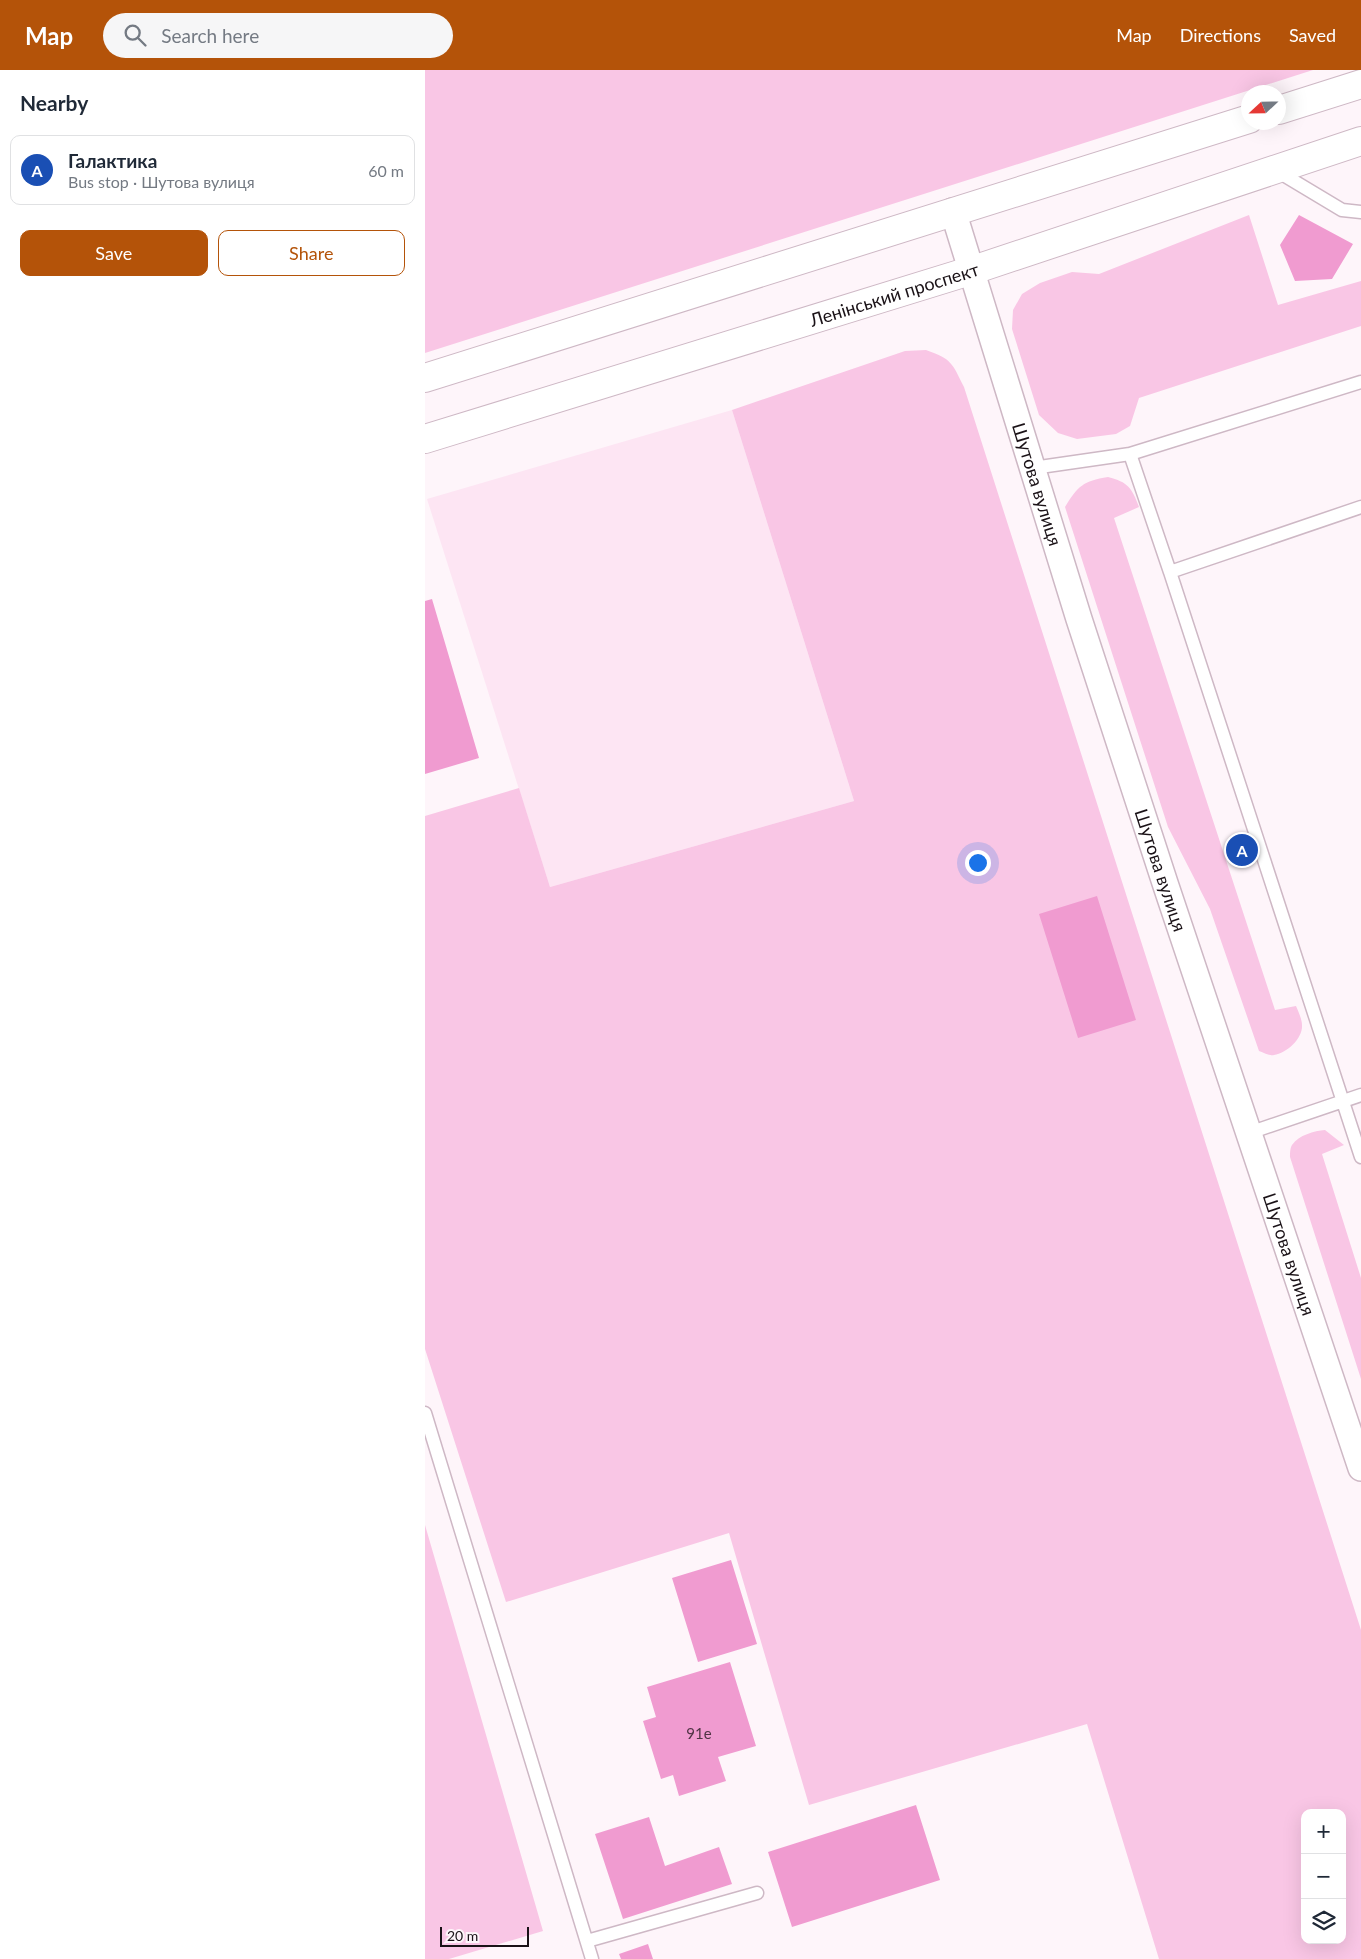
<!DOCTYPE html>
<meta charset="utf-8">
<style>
body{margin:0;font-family:Lato,sans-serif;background:#f6f6f7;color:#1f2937}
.controls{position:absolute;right:15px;bottom:15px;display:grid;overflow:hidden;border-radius:10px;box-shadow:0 5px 20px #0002}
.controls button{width:45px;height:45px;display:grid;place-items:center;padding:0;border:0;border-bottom:1px solid #e0e1e3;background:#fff;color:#1f2937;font:25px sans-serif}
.compass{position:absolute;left:816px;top:15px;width:45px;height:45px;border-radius:50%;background:#fff;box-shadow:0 5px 20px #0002;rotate:248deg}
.scale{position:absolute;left:15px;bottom:12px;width:89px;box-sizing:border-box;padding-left:5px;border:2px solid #1a1217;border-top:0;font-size:14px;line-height:18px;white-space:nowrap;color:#1a1217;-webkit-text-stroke:4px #fef5fa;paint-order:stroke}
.you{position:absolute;left:552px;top:792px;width:18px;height:18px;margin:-12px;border:4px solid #fff;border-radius:50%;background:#1a73e8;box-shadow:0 0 0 8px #1a73e833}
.badge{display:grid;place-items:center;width:32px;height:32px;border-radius:50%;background:#b45309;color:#fff;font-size:16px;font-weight:700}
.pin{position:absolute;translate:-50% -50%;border:2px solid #fff;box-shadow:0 1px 5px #0006}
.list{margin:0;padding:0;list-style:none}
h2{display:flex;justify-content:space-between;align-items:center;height:65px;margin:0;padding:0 20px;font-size:21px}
h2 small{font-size:16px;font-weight:400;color:#747a83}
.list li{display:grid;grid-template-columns:32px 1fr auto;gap:15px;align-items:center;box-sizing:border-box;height:70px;margin:0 10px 10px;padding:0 10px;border:1px solid #e0e1e3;border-radius:10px}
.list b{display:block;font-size:19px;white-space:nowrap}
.list p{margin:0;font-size:16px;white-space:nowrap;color:#747a83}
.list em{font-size:16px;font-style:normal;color:#747a83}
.actions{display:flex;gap:10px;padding:15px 20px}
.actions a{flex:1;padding:11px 0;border:1px solid #b45309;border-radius:10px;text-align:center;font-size:18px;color:#b45309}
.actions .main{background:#b45309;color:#fff}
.icon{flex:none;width:28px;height:28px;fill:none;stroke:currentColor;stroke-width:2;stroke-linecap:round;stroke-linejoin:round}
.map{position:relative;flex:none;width:936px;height:1889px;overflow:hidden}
header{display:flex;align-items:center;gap:30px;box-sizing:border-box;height:70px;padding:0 25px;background:#b45309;color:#fff}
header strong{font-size:24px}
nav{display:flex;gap:28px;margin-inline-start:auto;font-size:18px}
.search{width:350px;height:45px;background:#f6f6f7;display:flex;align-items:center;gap:12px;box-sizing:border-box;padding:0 18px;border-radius:28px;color:#747a83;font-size:19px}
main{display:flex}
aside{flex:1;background:#fff}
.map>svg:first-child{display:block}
</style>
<header>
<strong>Map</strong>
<div class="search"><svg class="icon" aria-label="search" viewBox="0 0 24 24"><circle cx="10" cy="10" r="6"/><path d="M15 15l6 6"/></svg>Search here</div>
<nav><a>Map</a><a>Directions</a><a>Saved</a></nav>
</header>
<main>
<aside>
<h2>Nearby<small></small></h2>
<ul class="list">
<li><span class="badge" style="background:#1a4fb4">A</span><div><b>Галактика</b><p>Bus stop · Шутова вулиця</p></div><em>60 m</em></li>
</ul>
<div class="actions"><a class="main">Save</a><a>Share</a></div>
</aside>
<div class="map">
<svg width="936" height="1889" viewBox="0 0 936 1889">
<rect width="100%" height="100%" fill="#fef5fa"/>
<path fill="#fde5f3" d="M 307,340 L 429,731 L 125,817 L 2,429 Z"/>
<path fill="#f9c6e5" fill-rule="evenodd" d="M 0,0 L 888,0 L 0,283 Z
M 824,145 L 853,235 L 936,211 L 936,256 L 714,328 L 705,356 L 691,364 L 652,369 L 633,363 L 614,345 L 587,259 L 588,240 L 597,224 L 615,213 L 647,202 L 674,204 Z
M 501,280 C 527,289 527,293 539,317 L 936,1560 L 936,1889 L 734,1889 L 662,1654 L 384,1735 L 304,1463 L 81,1532 L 0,1279 L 0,746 L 94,718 L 125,817 L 429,731 L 307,340 L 480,281 ZM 880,1743 L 917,1743 L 917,1870 L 880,1870 Z
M 683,407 C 703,412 707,418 714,437 L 689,448 L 850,940 L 871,936 C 873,941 877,949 877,955 C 878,968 862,983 849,985 C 845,986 839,983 834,981 L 785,839 L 743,757 L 640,437 C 653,416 658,411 683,407 Z
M 900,1060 L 919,1075 L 897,1084 L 936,1208 L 936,1309 L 865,1087 C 865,1084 865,1078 867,1075 C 874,1065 889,1061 900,1060 Z
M 0,1455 L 118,1861 L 24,1889 L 0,1889 Z"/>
<path fill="#f09bd0" d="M 874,145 L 928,174 L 907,209 L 870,211 L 855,175 Z
M 7,529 L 54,688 L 0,704 L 0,531 Z
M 672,826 L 711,950 L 653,968 L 614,844 Z
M 306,1490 L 332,1574 L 273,1592 L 247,1508 Z
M 305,1592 L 331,1676 L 293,1687 L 301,1711 L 254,1726 L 248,1705 L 236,1709 L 218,1651 L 231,1647 L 222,1617 Z
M 491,1735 L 515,1810 L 367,1857 L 343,1782 Z
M 224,1747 L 240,1796 L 294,1777 L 307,1814 L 198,1849 L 170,1764 Z
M 223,1874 L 228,1889 L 196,1889 L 194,1884 Z"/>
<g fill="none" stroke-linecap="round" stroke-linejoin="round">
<g stroke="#ceb8c5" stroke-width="15">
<path id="service" d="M 852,101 L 917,140 L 936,142
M 705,384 L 936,312
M 608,398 L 705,384 L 745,502 L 936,437
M 745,502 L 936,1087
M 824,1063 L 936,1025
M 0,1343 L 167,1889
M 162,1871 L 332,1823"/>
</g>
<g stroke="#ceb8c5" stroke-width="28">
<g id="minor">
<path id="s1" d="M 528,141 L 654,549 L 740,813 L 936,1398"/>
</g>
</g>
<g stroke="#ceb8c5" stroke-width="30">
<g id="primary">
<path d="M 854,40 L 936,14"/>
<path d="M 0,308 L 824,49"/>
<path id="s2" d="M 0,369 L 548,200 L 936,71"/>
</g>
</g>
<use href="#service" stroke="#fff" stroke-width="12"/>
<use href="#minor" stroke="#fff" stroke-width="25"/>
<use href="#primary" stroke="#fff" stroke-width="28"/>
</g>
<g text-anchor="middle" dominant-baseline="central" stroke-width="5" stroke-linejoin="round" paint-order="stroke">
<g font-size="15" fill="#503445">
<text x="274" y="1663">91е</text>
</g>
<g font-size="18" fill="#1a1217" stroke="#fef5fa">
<text stroke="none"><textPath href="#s2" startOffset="491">Ленінський проспект</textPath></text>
<text stroke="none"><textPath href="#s1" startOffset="286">Шутова вулиця</textPath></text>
<text stroke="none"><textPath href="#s1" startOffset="691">Шутова вулиця</textPath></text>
<text stroke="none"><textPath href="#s1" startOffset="1096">Шутова вулиця</textPath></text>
</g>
</g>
</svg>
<div class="controls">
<button>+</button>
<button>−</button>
<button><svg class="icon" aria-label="layers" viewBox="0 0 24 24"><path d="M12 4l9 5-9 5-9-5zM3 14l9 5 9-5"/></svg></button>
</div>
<svg class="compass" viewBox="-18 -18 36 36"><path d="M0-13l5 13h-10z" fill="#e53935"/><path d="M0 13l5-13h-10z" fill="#747a83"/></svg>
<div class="scale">20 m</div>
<div class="you"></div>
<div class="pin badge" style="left:817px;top:780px;background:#1a4fb4">A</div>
</div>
</main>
